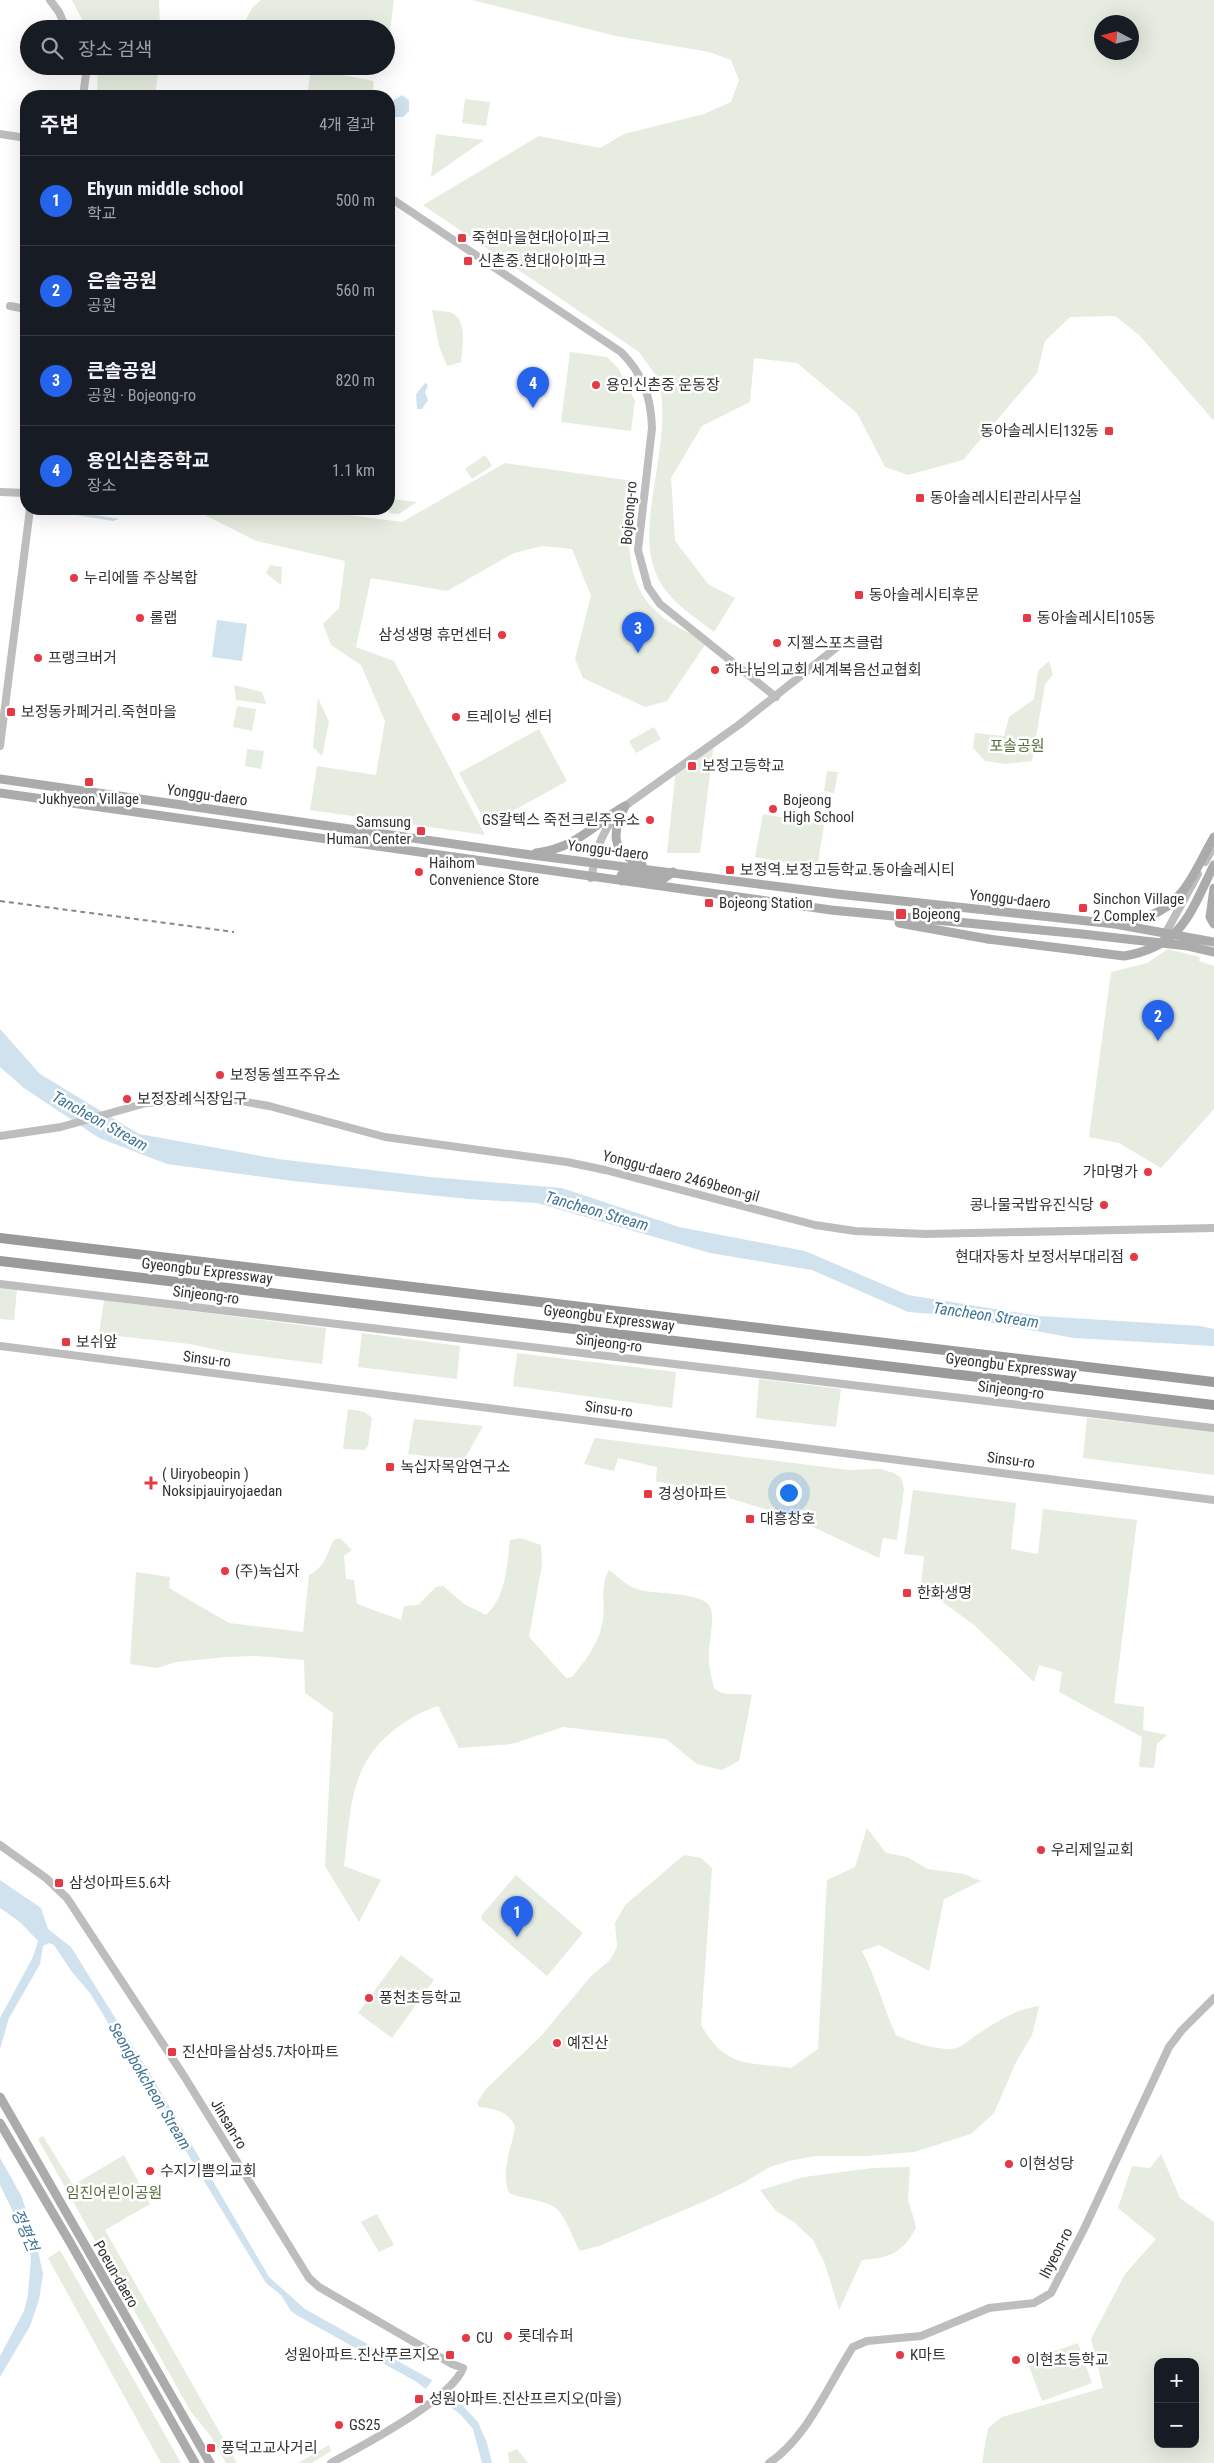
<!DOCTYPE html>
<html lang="ko">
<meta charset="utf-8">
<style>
body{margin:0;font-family:"Roboto Condensed","Noto Sans KR",sans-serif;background:#242831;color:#f1f3f6}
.controls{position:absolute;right:15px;bottom:15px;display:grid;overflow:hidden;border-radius:10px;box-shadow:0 5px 20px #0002}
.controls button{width:45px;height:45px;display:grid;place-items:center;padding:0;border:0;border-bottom:1px solid #363941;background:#171b24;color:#f1f3f6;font:25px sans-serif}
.compass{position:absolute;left:1094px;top:15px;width:45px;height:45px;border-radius:50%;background:#171b24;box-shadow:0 5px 20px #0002;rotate:277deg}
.you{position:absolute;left:788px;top:1492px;width:18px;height:18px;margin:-12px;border:4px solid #fff;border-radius:50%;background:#1a73e8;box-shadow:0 0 0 8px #1a73e833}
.badge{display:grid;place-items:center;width:32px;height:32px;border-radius:50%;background:#2563eb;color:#fff;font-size:16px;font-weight:700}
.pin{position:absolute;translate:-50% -41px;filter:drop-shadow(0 1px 2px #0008)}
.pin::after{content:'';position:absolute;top:26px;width:18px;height:15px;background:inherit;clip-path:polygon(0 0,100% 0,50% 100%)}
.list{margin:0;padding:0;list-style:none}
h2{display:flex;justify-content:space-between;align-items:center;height:65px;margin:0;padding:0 20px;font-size:21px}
h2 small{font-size:16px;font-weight:400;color:#9ea1a6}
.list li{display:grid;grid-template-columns:32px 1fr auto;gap:15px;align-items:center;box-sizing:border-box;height:90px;padding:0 20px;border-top:1px solid #363941}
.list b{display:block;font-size:19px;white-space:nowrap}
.list p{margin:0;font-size:16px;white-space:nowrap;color:#9ea1a6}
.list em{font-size:16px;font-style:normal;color:#9ea1a6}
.icon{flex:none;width:28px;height:28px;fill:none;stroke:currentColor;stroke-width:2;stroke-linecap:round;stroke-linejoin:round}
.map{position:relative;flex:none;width:1214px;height:2463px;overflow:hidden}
.search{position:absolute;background:#171b24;box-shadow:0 5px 20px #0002;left:20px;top:20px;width:375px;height:55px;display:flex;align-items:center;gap:12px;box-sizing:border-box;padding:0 18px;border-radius:28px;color:#9ea1a6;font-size:19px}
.panel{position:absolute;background:#171b24;box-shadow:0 5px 20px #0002;left:20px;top:90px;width:375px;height:425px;border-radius:20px}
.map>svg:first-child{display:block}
</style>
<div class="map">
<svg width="1214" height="2463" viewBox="0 0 1214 2463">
<rect width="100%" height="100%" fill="#fff"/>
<path fill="#e6ecdf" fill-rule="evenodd" d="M 72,0 L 159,0 L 160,29 L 87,29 Z
M 261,0 L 394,0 L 388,47 L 386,47 L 386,29 L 241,29 L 252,8 Z
M 472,0 L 1214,0 L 1214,421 L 1139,335 L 1115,316 L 1070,317 L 1045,341 L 1037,373 L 963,460 L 908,475 L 885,467 L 857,413 L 797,363 L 754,358 L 750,402 L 702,426 L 671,478 L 675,541 L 709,585 L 735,598 L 714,632 C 694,616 668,601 657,576 C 633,525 674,443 659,384 C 656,373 645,361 639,352 L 423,205 L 539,136 L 600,148 L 624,134 L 704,114 L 731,102 L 739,80 L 731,60 L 709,52 L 616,36 ZM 1102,22 L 1132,22 L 1132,52 L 1102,52 Z
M 98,66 L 159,66 L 155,96 L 97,96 Z
M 311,69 L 374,81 L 372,96 L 307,96 Z
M 465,99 L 490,102 L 486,126 L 462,123 Z
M 436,134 L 484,140 L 431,177 Z
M 432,310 C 438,311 446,311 452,313 C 468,320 462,349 461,362 L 447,366 L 439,346 Z
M 570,352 L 607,357 L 618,368 L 635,401 L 631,431 L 561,422 Z
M 485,455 L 492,466 L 472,479 L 465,469 Z
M 505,463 L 633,481 C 629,525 620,579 657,612 C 670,625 691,633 707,642 L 667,701 L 645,707 L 583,678 L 575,659 L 591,596 L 572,549 L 542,546 L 514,553 L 447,591 L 371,578 L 356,647 L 394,661 L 485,835 L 310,810 L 317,766 L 376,775 L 385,721 L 361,665 L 331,645 L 323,624 L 339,608 L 345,561 L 256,541 L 193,509 L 303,509 L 402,522 Z
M 391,499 L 417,502 L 399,514 L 389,513 Z
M 270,565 L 282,567 L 281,585 L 266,573 Z
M 1049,661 L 1053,675 L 1045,684 L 1032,761 L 1006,764 L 985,761 L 973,748 L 975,733 L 1004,736 L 1009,717 L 1034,699 L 1038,671 Z
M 234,685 L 262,692 L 266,704 L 236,700 Z
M 318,698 L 329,722 L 322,756 L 313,747 Z
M 237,706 L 256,709 L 252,731 L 233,727 Z
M 654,727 L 661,739 L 636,753 L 629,741 Z
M 539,729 L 567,781 L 487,825 L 459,773 Z
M 714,743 L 700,853 L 667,853 L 676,769 Z
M 247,749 L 264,751 L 261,769 L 245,766 Z
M 827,771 L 838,772 L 834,793 L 824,791 Z
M 763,814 L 824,825 L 817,868 L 755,857 Z
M 1168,949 L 1200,957 L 1199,961 L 1214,966 L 1214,1109 L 1161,1168 L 1119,1143 L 1089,1137 L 1111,972 L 1147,963 Z
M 0,1287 L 17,1289 L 14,1320 L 0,1319 Z
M 104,1300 L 326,1328 L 322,1364 L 227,1352 L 190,1344 L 99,1334 Z
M 362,1333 L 460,1346 L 457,1379 L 358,1367 Z
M 517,1353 L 676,1372 L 672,1408 L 513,1386 Z
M 759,1379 L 841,1389 L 836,1427 L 756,1418 Z
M 348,1409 L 365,1412 L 372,1418 L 368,1446 L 364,1450 L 343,1449 Z
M 1087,1418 L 1214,1431 L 1214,1475 L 1083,1458 Z
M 414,1419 L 483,1426 L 464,1460 L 408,1454 Z
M 595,1438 L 848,1470 L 880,1469 L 894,1473 L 901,1478 L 904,1489 L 897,1540 L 883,1538 L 879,1558 L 792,1517 L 705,1491 L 656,1481 L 657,1467 L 618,1458 L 614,1471 L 584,1464 Z
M 913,1490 L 1016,1503 L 1011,1549 L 1038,1554 L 1043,1509 L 1137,1520 L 1114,1703 L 1144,1707 L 1143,1730 L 1167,1735 L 1157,1744 L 1154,1768 L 1139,1767 L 1142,1737 L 1059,1692 L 1062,1672 L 1039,1665 L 1034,1682 L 974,1625 L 921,1586 L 924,1556 L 904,1554 Z
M 340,1538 L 352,1550 L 344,1556 L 346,1579 L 354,1580 L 357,1604 L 401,1620 L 404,1606 L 418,1605 L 436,1587 L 443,1586 L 464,1604 L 486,1615 C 506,1597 507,1565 510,1540 L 521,1538 L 541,1545 L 542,1565 L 529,1637 L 566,1678 L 572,1677 C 585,1662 601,1640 603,1619 C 605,1602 600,1585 609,1570 C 617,1576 625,1584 634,1588 C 651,1596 702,1590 710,1607 C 716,1620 707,1646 709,1661 C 709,1670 712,1679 714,1688 C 724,1698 738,1692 752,1695 L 739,1761 L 722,1770 L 697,1764 L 666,1739 L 563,1727 L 512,1744 L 459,1748 L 438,1706 C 420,1712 408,1719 394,1730 C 348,1766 351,1812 344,1866 L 381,1880 L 359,1922 L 325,1866 L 333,1713 L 305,1693 L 304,1660 L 256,1656 L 227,1657 L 176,1662 L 157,1668 L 130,1664 L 136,1572 L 170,1577 L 169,1588 L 229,1623 L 303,1632 L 309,1575 C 327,1565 325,1556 334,1540 Z
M 867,1828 L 886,1853 L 907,1857 L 928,1869 L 964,1874 L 981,1881 L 944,1899 L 929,1971 L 879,1945 L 862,1951 C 876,1978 883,2007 896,2035 C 911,2042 940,2052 957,2048 C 963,2046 971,2039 976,2035 C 997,2022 1015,2009 1039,2006 L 1032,2035 L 1016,2062 L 994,2113 L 971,2134 L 914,2152 L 866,2156 L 815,2156 L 789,2161 L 770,2167 L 743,2183 L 703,2202 L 599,2246 L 580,2251 C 572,2238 565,2211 551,2205 C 537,2199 523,2199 509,2193 C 500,2169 512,2150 515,2126 C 507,2111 496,2109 479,2107 L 477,2103 L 486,2089 L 541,2036 L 591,1976 L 610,1960 L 617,1947 L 615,1923 L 625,1905 L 684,1855 L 701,1858 L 712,1868 L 701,2025 C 726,2068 746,2062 791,2068 L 818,2049 L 827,1880 L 855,1867 Z
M 516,1875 L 583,1933 L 547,1976 L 482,1920 L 481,1916 Z
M 401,1955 L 434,1980 L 392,2038 L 358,2013 Z
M 43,2136 L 73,2185 L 124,2155 L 150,2204 L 105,2230 L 237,2463 L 226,2463 L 210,2435 L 191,2412 L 38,2139 Z
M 1161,2154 L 1180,2198 L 1214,2222 L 1214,2463 L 982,2463 L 988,2428 L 1002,2417 L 1103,2388 L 1091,2339 L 1125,2274 L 1156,2239 L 1118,2208 L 1132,2166 L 1150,2168 ZM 1158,2362 L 1195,2362 L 1195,2444 L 1158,2444 Z
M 910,2167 L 908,2199 L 916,2227 C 904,2253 889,2258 862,2260 L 839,2310 L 825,2264 L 813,2240 L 794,2222 L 776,2211 L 760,2190 L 804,2177 L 872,2168 Z
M 377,2214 L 394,2245 L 379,2252 L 361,2222 Z
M 60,2250 L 181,2463 L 161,2463 L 48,2258 Z
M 1078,2343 L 1092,2383 L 1042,2401 L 1027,2361 Z
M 329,2445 L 331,2451 L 312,2463 L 298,2463 Z
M 517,2449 L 528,2463 L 509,2463 L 508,2453 Z"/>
<path fill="#cfe2ee" d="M 402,95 L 409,100 L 409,111 L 403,117 L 395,117 L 391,110 L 392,101 Z
M 425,383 L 428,385 L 425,392 L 428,400 L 422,409 L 417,409 L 416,394 Z
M 52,509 L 62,509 L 119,519 L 113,521 L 57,512 Z
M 217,620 L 247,624 L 242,661 L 212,657 Z
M 0,1029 L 40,1074 L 139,1134 L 278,1159 L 430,1177 L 562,1188 L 679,1227 L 805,1251 L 908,1295 L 1039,1316 L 1200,1326 L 1214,1329 L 1214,1346 L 1074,1338 L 947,1315 L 908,1312 L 812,1270 L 710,1253 L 537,1203 L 468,1199 L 293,1181 L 167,1164 L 99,1138 L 24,1088 L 0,1067 Z
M 0,1880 L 41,1908 L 48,1929 L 71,1947 L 152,2077 L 269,2277 L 305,2309 L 446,2388 L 478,2422 L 487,2443 L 492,2463 L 482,2463 L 473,2429 L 460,2414 L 415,2381 L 298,2316 L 291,2311 L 281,2295 L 266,2283 L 90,1993 L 72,1972 L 54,1945 L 49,1943 L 43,1946 L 40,1964 L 9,2018 L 0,2049 L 0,2018 L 33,1957 L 38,1941 L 20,1922 L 0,1908 Z
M 0,2158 L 22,2197 L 39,2255 L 43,2274 L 39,2300 L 30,2326 L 0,2377 L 0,2356 L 24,2311 L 28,2295 L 31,2258 L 29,2247 L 20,2226 L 0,2185 Z"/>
<path fill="#fff" d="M 434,2378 L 447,2386 L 458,2396 L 444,2405 L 425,2390 Z"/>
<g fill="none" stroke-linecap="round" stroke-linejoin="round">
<path stroke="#bdbdbd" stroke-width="8" d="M 50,0 L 59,12 L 66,29
M 83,66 L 86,74 L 83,96
M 0,134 L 26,138
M 389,197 L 621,352 C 643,374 651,397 652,428 L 638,550 L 648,587 L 660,604 L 776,697
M 10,306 L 26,309
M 0,492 L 26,493
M 0,746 L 30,509
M 1205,862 L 1214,846
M 591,878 C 598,846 601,829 625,806 L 740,724 L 842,643
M 1164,936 L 1198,874
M 0,1136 L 61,1127 L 146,1103 L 224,1098 L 269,1106 L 385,1137 L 567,1162 L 605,1170 L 815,1225 L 855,1231 L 926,1234 L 1214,1228
M 0,1284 L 1214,1428
M 0,1346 L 1214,1500
M 0,1845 L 46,1878 L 67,1898 L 184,2076 L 309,2278 L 319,2287 L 452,2364 L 463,2368 C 451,2400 363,2445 331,2463
M 769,2463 C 807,2438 828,2385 853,2347 L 867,2341 L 921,2336 L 989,2308 L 1034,2303 L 1051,2293 L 1084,2229 L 1169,2047 L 1182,2030 L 1214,1998"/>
<path stroke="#ababab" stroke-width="9" d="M 0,779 L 524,854 L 837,894 L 1115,924 L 1214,942
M 0,793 L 831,910 L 1082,934 L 1188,946 L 1214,952
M 625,806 C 611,834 611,852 642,865
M 536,853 C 578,847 591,826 625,806
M 622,881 L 620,878 L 622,874 L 663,879 L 673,872
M 1214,888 L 1210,917 L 1214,924
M 899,923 L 988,939
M 1120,923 C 1130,920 1141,919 1151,915 C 1185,903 1197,866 1214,837
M 0,2097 L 210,2463
M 0,2123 L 71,2244 L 195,2463"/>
<path stroke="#9a9a9a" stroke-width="10" d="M 0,1238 L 1214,1382
M 0,1261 L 1214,1405"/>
<path stroke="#888" stroke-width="2" stroke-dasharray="5 4" stroke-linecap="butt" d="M 0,901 L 234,932"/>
<path stroke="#ababab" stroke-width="9" d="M 988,939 L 1124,956 C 1183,946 1190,913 1214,865"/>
</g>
<g fill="#e63946" stroke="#fff" stroke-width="2">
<rect x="457" y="233" width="10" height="10" rx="2.5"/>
<rect x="463" y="256" width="10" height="10" rx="2.5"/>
<circle cx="596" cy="385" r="5"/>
<rect x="1104" y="426" width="10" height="10" rx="2.5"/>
<rect x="915" y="493" width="10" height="10" rx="2.5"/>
<circle cx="74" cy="578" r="5"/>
<rect x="854" y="590" width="10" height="10" rx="2.5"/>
<circle cx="140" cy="618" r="5"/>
<rect x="1022" y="613" width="10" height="10" rx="2.5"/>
<circle cx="502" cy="635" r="5"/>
<circle cx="777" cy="643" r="5"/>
<circle cx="38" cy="658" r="5"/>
<circle cx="715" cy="670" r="5"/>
<rect x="6" y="707" width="10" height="10" rx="2.5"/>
<circle cx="456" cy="717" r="5"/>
<rect x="687" y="761" width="10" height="10" rx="2.5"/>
<rect x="84" y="777" width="10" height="10" rx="2.5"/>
<circle cx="773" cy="809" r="5"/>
<circle cx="650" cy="820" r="5"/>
<rect x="416" y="826" width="10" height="10" rx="2.5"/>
<rect x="725" y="865" width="10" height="10" rx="2.5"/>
<circle cx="419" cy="872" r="5"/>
<rect x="704" y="898" width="10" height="10" rx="2.5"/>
<rect x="1078" y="903" width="10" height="10" rx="2.5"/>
<rect x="895" y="908" width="12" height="12" rx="2.5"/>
<circle cx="220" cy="1075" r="5"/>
<circle cx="127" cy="1099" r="5"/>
<circle cx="1148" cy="1172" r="5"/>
<circle cx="1104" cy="1205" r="5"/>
<circle cx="1134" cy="1257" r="5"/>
<rect x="61" y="1337" width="10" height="10" rx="2.5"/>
<rect x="385" y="1462" width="10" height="10" rx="2.5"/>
<path d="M148.5 1475.5h5v5h5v5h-5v5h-5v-5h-5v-5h5z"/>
<rect x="643" y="1489" width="10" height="10" rx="2.5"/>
<rect x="745" y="1514" width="10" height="10" rx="2.5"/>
<circle cx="225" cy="1571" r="5"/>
<rect x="902" y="1588" width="10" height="10" rx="2.5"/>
<circle cx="1041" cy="1850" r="5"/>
<rect x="54" y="1878" width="10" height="10" rx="2.5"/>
<circle cx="369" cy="1998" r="5"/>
<circle cx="557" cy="2043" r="5"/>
<rect x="167" y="2047" width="10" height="10" rx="2.5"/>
<circle cx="1009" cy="2164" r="5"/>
<circle cx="150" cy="2171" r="5"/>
<circle cx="508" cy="2336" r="5"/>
<circle cx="466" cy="2338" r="5"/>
<rect x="445" y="2350" width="10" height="10" rx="2.5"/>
<circle cx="900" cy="2355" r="5"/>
<circle cx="1016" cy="2360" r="5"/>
<rect x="414" y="2394" width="10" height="10" rx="2.5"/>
<circle cx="339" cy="2425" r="5"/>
<rect x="206" y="2443" width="10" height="10" rx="2.5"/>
</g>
<g text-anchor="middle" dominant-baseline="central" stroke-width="5" stroke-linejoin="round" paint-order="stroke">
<g font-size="15" fill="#333" stroke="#fff" text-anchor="start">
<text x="472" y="238">죽현마을현대아이파크</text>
<text x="478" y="261">신촌중.현대아이파크</text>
<text x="606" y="385">용인신촌중 운동장</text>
<text x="1099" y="431" text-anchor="end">동아솔레시티132동</text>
<text x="930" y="498">동아솔레시티관리사무실</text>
<text x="84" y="578">누리에뜰 주상복합</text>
<text x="869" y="595">동아솔레시티후문</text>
<text x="150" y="618">롤랩</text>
<text x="1037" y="618">동아솔레시티105동</text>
<text x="492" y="635" text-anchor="end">삼성생명 휴먼센터</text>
<text x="787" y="643">지젤스포츠클럽</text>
<text x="48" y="658">프랭크버거</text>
<text x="725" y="670">하나님의교회 세계복음선교협회</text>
<text x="21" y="712">보정동카페거리.죽현마을</text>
<text x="466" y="717">트레이닝 센터</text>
<text x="702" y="766">보정고등학교</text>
<text x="89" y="799" text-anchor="middle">Jukhyeon Village</text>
<text x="783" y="800">Bojeong<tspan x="783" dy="17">High School</tspan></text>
<text x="640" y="820" text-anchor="end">GS칼텍스 죽전크린주유소</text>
<text x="411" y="822" text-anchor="end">Samsung<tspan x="411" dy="17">Human Center</tspan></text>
<text x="429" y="863">Haihom<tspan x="429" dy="17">Convenience Store</tspan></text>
<text x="740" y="870">보정역.보정고등학교.동아솔레시티</text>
<text x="1093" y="899">Sinchon Village<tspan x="1093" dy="17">2 Complex</tspan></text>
<text x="719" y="903">Bojeong Station</text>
<text x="912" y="914">Bojeong</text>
<text x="230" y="1075">보정동셀프주유소</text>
<text x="137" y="1099">보정장례식장입구</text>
<text x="1138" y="1172" text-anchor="end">가마명가</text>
<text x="1094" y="1205" text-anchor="end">콩나물국밥유진식당</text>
<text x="1124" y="1257" text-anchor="end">현대자동차 보정서부대리점</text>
<text x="76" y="1342">보쉬앞</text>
<text x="400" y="1467">녹십자목암연구소</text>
<text x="162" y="1474">( Uiryobeopin )<tspan x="162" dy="17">Noksipjauiryojaedan</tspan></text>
<text x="658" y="1494">경성아파트</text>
<text x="760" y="1519">대흥창호</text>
<text x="235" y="1571">(주)녹십자</text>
<text x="917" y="1593">한화생명</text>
<text x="1051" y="1850">우리제일교회</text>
<text x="69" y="1883">삼성아파트5.6차</text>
<text x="379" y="1998">풍천초등학교</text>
<text x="567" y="2043">예진산</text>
<text x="182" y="2052">진산마을삼성5.7차아파트</text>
<text x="1019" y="2164">이현성당</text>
<text x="160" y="2171">수지기쁨의교회</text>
<text x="518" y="2336">롯데슈퍼</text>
<text x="476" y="2338">CU</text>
<text x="440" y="2355" text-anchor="end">성원아파트.진산푸르지오</text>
<text x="910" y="2355">K마트</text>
<text x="1026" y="2360">이현초등학교</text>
<text x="429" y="2399">성원아파트.진산프르지오(마을)</text>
<text x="349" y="2425">GS25</text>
<text x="221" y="2448">풍덕고교사거리</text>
</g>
<g font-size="15" fill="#333" stroke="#fff">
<text transform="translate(629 513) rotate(-85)">Bojeong-ro</text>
<text transform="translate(207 795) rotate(8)">Yonggu-daero</text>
<text transform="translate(608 850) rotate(7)">Yonggu-daero</text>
<text transform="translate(1010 899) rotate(6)">Yonggu-daero</text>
<text transform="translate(681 1176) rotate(15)">Yonggu-daero 2469beon-gil</text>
<text transform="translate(207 1271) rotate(7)">Gyeongbu Expressway</text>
<text transform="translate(206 1295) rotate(7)">Sinjeong-ro</text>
<text transform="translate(609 1318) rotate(7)">Gyeongbu Expressway</text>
<text transform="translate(609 1343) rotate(7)">Sinjeong-ro</text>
<text transform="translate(207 1359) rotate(7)">Sinsu-ro</text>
<text transform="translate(1011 1366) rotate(7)">Gyeongbu Expressway</text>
<text transform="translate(1011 1390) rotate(7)">Sinjeong-ro</text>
<text transform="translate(609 1409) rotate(7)">Sinsu-ro</text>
<text transform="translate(1011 1460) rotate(7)">Sinsu-ro</text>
<text transform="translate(229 2124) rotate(59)">Jinsan-ro</text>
<text transform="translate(1056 2253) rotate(-63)">Ihyeon-ro</text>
<text transform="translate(116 2274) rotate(60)">Poeun-daero</text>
</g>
<g font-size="15" fill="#56703f" stroke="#fff">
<text x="1017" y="746">포솔공원</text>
<text x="114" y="2193">임진어린이공원</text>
</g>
<g font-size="16" font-style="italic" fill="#3f7597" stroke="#fff">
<text transform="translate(100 1121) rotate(29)">Tancheon Stream</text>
<text transform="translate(597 1211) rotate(16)">Tancheon Stream</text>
<text transform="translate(986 1315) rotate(8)">Tancheon Stream</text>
<text transform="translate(150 2086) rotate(59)">Seongbokcheon Stream</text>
<text transform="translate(25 2230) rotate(67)">정평천</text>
</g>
</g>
</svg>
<div class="controls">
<button>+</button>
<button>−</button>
</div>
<svg class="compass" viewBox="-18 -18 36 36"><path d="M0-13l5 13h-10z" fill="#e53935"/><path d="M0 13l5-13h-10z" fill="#9ea1a6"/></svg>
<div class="you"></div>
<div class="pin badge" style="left:517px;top:1937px">1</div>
<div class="pin badge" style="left:1158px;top:1041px">2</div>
<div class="pin badge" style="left:638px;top:653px">3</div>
<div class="pin badge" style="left:533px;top:408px">4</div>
<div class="search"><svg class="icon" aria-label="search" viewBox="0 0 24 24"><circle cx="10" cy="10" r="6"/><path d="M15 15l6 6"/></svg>장소 검색</div>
<section class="panel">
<h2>주변<small>4개 결과</small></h2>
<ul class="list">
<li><span class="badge">1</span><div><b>Ehyun middle school</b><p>학교</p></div><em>500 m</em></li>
<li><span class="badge">2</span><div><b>은솔공원</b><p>공원</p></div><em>560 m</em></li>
<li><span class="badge">3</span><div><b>큰솔공원</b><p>공원 · Bojeong-ro</p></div><em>820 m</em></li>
<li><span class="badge">4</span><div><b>용인신촌중학교</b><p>장소</p></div><em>1.1 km</em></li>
</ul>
</section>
</div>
